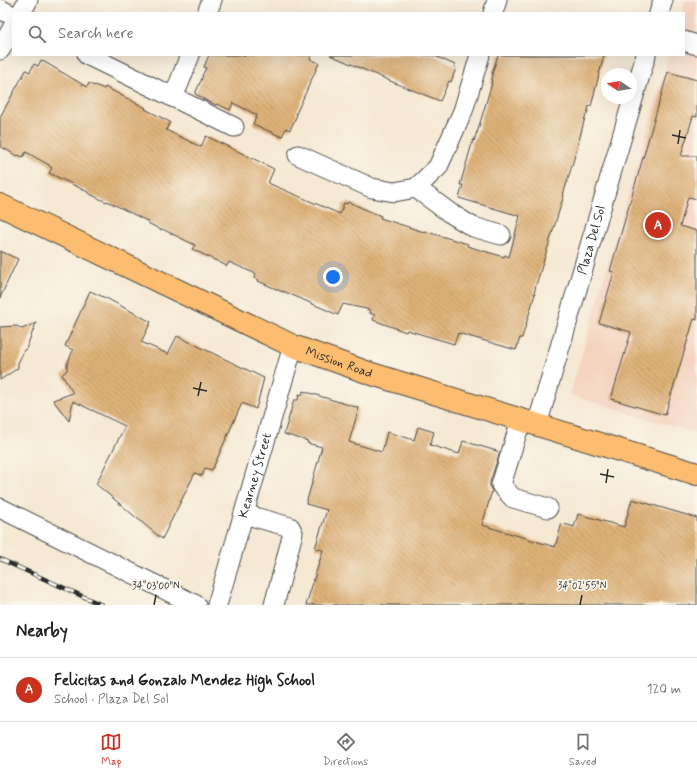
<!DOCTYPE html>
<meta charset="utf-8">
<style>
body{margin:0;font-family:Mynerve,sans-serif;background:#f6f6f6;color:#202124}
.compass{position:absolute;left:601px;top:68px;width:36px;height:36px;border-radius:50%;background:#fff;box-shadow:0 4px 16px #0002;rotate:282deg}
.you{position:absolute;left:333px;top:277px;width:14px;height:14px;margin:-10px;border:3px solid #fff;border-radius:50%;background:#1a73e8;box-shadow:0 0 0 6px #1a73e833}
.badge{display:grid;place-items:center;width:26px;height:26px;border-radius:50%;background:#c8321e;color:#fff;font-size:13px;font-weight:700}
.pin{position:absolute;translate:-50% -50%;border:2px solid #fff;box-shadow:0 1px 4px #0006}
.list{margin:0;padding:0;list-style:none}
h2{display:flex;justify-content:space-between;align-items:center;height:52px;margin:0;padding:0 16px;font-size:17px}
h2 small{font-size:13px;font-weight:400;color:#757577}
.list li{display:grid;grid-template-columns:26px 1fr auto;gap:12px;align-items:center;box-sizing:border-box;height:64px;padding:0 16px;border-top:1px solid #e0e0e0}
.list b{display:block;font-size:15px;white-space:nowrap}
.list p{margin:0;font-size:13px;white-space:nowrap;color:#757577}
.list em{font-size:13px;font-style:normal;color:#757577}
.icon{flex:none;width:22px;height:22px;fill:none;stroke:currentColor;stroke-width:2;stroke-linecap:round;stroke-linejoin:round}
.map{position:relative;flex:none;width:697px;height:605px;overflow:hidden}
.search{position:absolute;background:#fff;box-shadow:0 4px 16px #0002;left:12px;right:12px;top:12px;height:44px;display:flex;align-items:center;gap:10px;box-sizing:border-box;padding:0 14px;border-radius:0px;color:#757577;font-size:15px}
.sheet{height:116px;background:#fff}
nav{display:flex;justify-content:space-around;align-items:center;box-sizing:border-box;height:56px;border-top:1px solid #e0e0e0;background:#fff;font-size:11px;color:#757577}
nav a{display:grid;justify-items:center;gap:2px}
nav .on{color:#c8321e}
.map>svg:first-child{display:block}
</style>
<div class="map">
<svg width="697" height="605" viewBox="0 0 697 605">
<defs>
<pattern id="building-back-hatch" width="6" height="6" patternUnits="userSpaceOnUse"><rect width="6" height="6" fill="#dfb379"/><path d="M-1 5l2 2M0 0l6 6M5-1l2 2" fill="none" stroke="#b59263"/></pattern>
</defs>
<rect width="100%" height="100%" fill="#fbf7ec"/>
<filter id="ink" filterUnits="userSpaceOnUse"><feTurbulence type="fractalNoise" baseFrequency=".025" numOctaves="2"/><feDisplacementMap in="SourceGraphic" scale="8" xChannelSelector="R" yChannelSelector="G"/><feConvolveMatrix kernelMatrix="1 2 1 2 8 2 1 2 1" color-interpolation-filters="sRGB"/></filter>
<filter id="wash" filterUnits="userSpaceOnUse"><feTurbulence type="fractalNoise" baseFrequency=".012" numOctaves="4" result="noise"/><feDisplacementMap in="SourceGraphic" scale="16" xChannelSelector="R" yChannelSelector="G"/><feGaussianBlur stdDeviation="0.9" result="paint"/><feColorMatrix in="noise" values="0 0 0 0 0 0 0 0 0 0 0 0 0 0 0 0 0 1.4 0 .05"/><feComposite in="paint" operator="in"/></filter>
<g filter="url(#wash)">
<rect width="100%" height="100%" fill="#f6e9d4"/>
<path fill="#f4d3c0" d="M 685,0 L 697,0 L 697,434 L 570,395 L 669,55 L 684,55 L 684,13 L 681,13 Z"/>
<g id="blocks">
<path fill="url(#building-back-hatch)" d="M 209,55 L 312,55 L 310,59 L 319,63 L 296,114 L 297,115 L 290,130 L 286,128 L 282,137 L 253,124 L 257,115 L 233,103 L 230,110 L 217,104 L 216,105 L 203,99 L 203,98 L 195,94 L 203,76 L 202,76 L 206,68 L 204,67 Z
M 330,55 L 433,55 L 455,65 L 454,67 L 456,68 L 451,82 L 449,81 L 440,101 L 395,83 Z
M 498,55 L 604,55 L 591,106 L 589,106 L 587,114 L 586,114 L 573,162 L 563,195 L 564,195 L 536,285 L 534,294 L 535,294 L 522,338 L 520,338 L 516,350 L 458,333 L 454,344 L 407,330 L 406,332 L 373,320 L 375,315 L 370,313 L 371,310 L 343,304 L 338,315 L 283,291 L 283,292 L 258,281 L 259,280 L 254,278 L 256,274 L 229,262 L 227,266 L 192,249 L 195,245 L 162,229 L 161,230 L 148,223 L 149,222 L 107,201 L 106,202 L 88,193 L 88,192 L 49,173 L 52,168 L 49,166 L 49,165 L 26,152 L 23,157 L 18,155 L 17,156 L 0,146 L 0,117 L 26,70 L 30,72 L 34,64 L 38,66 L 41,60 L 87,87 L 89,83 L 94,86 L 95,85 L 104,89 L 105,87 L 146,108 L 145,109 L 170,122 L 166,130 L 201,147 L 206,136 L 256,160 L 274,169 L 268,183 L 340,214 L 344,203 L 347,204 L 348,202 L 381,216 L 380,218 L 424,232 L 424,231 L 468,244 L 467,246 L 504,257 L 505,255 L 509,257 L 520,216 L 459,198 L 463,185 L 460,185 L 473,140 L 474,141 L 477,132 L 477,133 L 492,83 L 491,83 L 493,74 L 492,74 Z
M 668,72 L 697,80 L 697,117 L 693,116 L 681,156 L 697,156 L 697,199 L 688,197 L 680,226 L 697,231 L 697,320 L 694,319 L 665,415 L 611,399 L 631,332 L 599,323 L 614,272 L 610,271 Z
M 0,251 L 18,259 L 0,298 Z
M 90,291 L 108,299 L 151,322 L 141,342 L 168,354 L 177,336 L 264,378 L 256,409 L 242,403 L 212,470 L 205,468 L 202,476 L 195,473 L 162,539 L 96,484 L 125,426 L 73,401 L 69,421 L 53,400 L 73,393 L 62,375 L 67,370 L 67,365 L 73,350 L 65,346 Z
M 36,323 L 26,349 L 24,350 L 21,357 L 18,363 L 18,368 L 0,380 L 0,327 L 17,326 L 22,329 Z
M 303,391 L 359,408 L 349,442 L 382,452 L 387,432 L 414,440 L 418,427 L 434,432 L 430,445 L 459,454 L 463,441 L 500,452 L 490,482 L 490,487 L 492,491 L 482,525 L 555,547 L 562,523 L 574,527 L 578,514 L 624,527 L 632,499 L 697,518 L 697,605 L 306,605 L 323,550 L 315,548 L 327,510 L 306,504 L 322,447 L 307,443 L 308,441 L 284,434 L 294,400 L 298,400 L 299,394 L 302,395 Z"/>
</g>
</g>
<g filter="url(#ink)">
<use href="#blocks" fill-opacity="0" stroke="#494844" stroke-width="1"/>
<g fill="none" stroke-linecap="round" stroke-linejoin="round">
<g stroke="#494844" stroke-width="21">
<g id="minor">
<path d="M 0,9 L 13,16"/>
<path d="M 21,13 L 28,0"/>
<path d="M 207,13 L 212,0"/>
<path d="M 493,13 L 497,0"/>
<path d="M 659,13 L 663,0"/>
<path d="M 684,41 L 697,45"/>
<path d="M 0,50 L 13,27"/>
<path d="M 87,55 L 234,127"/>
<path d="M 172,97 L 178,86 L 190,55"/>
<path d="M 298,155 L 372,188 L 394,192 L 416,188 L 438,167 L 463,111 L 480,55"/>
<path d="M 416,188 L 450,213 L 473,227 L 501,235"/>
<path d="M 521,420 L 501,485 L 513,498 L 548,508"/>
<path id="s1" d="M 537,425 L 646,55"/>
<path d="M 0,508 L 196,605"/>
<path d="M 244,514 L 290,527 L 293,533 L 274,605"/>
<path id="s2" d="M 217,605 L 293,346"/>
</g>
</g>
<g stroke="#494844" stroke-width="24">
<g id="major">
<path id="s3" d="M 0,205 L 293,346 L 372,374 L 697,474"/>
</g>
</g>
<use href="#minor" stroke="#fff" stroke-width="19"/>
<use href="#major" stroke="#fcbd6f" stroke-width="22"/>
<g stroke="#2b2b2b" stroke-width="4.5">
<path id="rail" d="M 0,559 L 102,605"/>
</g>
<use href="#rail" stroke="#fbf7ec" stroke-width="3" stroke-dasharray="9" stroke-linecap="butt"/>
</g>
</g>
<path fill="none" stroke="#2b2b2b" stroke-width="1.5" d="M 672,135 L 686,138M 678,144 L 680,130M 193,388 L 207,391M 198,396 L 201,382M 600,474 L 614,477M 606,483 L 608,469M 154,605 L 156,595M 580,605 L 582,595"/>
<g text-anchor="middle" dominant-baseline="central" stroke-width="3.5" stroke-linejoin="round" paint-order="stroke">
<g font-size="13" fill="#2b2b2b" stroke="#fbf7ec">
<text stroke="none"><textPath href="#s1" startOffset="193">Plaza Del Sol</textPath></text>
<text stroke="none"><textPath href="#s3" startOffset="374">Mission Road</textPath></text>
<text stroke="none"><textPath href="#s2" startOffset="135">Kearney Street</textPath></text>
</g>
</g>
<g font-size="10" text-anchor="middle" fill="#2b2b2b" stroke="#fbf7ec" stroke-width="3.5" stroke-linejoin="round" paint-order="stroke">
<text x="156" y="589">34°03'00"N</text>
<text x="582" y="589">34°02'55"N</text>
</g>
</svg>
<svg class="compass" viewBox="-18 -18 36 36"><path d="M0-13l5 13h-10z" fill="#e53935"/><path d="M0 13l5-13h-10z" fill="#757577"/></svg>
<div class="you"></div>
<div class="pin badge" style="left:658px;top:225px">A</div>
<div class="search"><svg class="icon" aria-label="search" viewBox="0 0 24 24"><circle cx="10" cy="10" r="6"/><path d="M15 15l6 6"/></svg>Search here</div>
</div>
<section class="sheet">
<h2>Nearby<small></small></h2>
<ul class="list">
<li><span class="badge">A</span><div><b>Felicitas and Gonzalo Mendez High School</b><p>School · Plaza Del Sol</p></div><em>120 m</em></li>
</ul>
</section>
<nav>
<a class="on"><svg class="icon" aria-label="map" viewBox="0 0 24 24"><path d="M3 6l6-2 6 2 6-2v14l-6 2-6-2-6 2zM9 4v14M15 6v14"/></svg>Map</a>
<a><svg class="icon" aria-label="directions" viewBox="0 0 24 24"><path d="M12 3l9 9-9 9-9-9zM9 14v-3h6M13 9l2 2-2 2"/></svg>Directions</a>
<a><svg class="icon" aria-label="saved" viewBox="0 0 24 24"><path d="M7 4h10v16l-5-4-5 4z"/></svg>Saved</a>
</nav>
